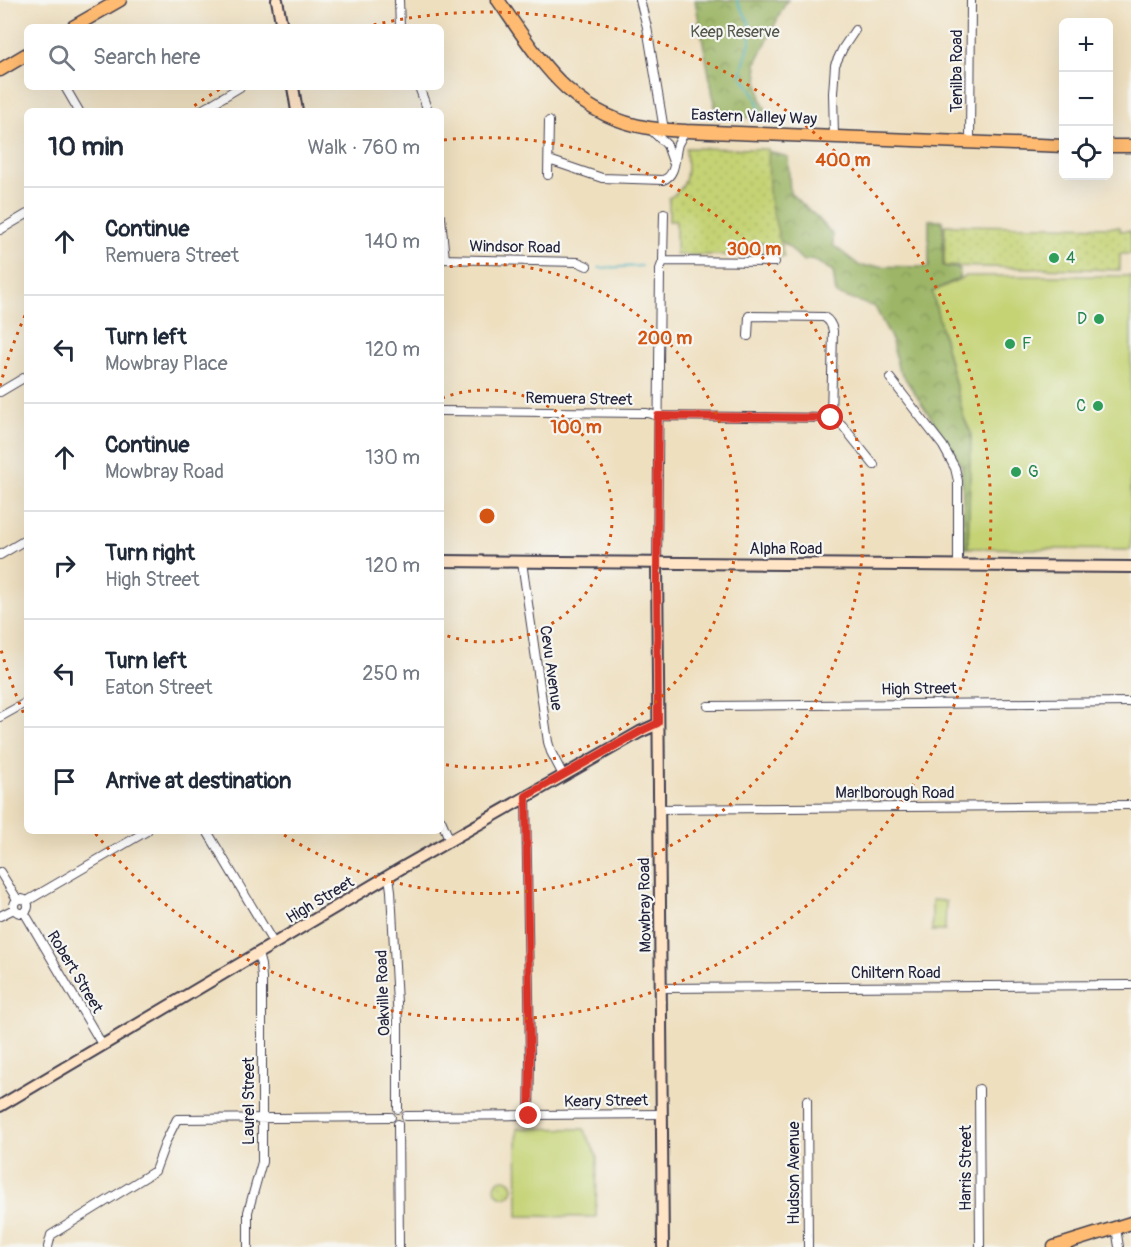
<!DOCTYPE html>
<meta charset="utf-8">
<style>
body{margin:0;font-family:Pangolin,sans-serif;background:#f2f2f3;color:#1f2937}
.controls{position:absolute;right:18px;top:18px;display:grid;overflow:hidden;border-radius:9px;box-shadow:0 6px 24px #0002}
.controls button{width:54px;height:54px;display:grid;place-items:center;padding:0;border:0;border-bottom:2px solid #e0e1e3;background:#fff;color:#1f2937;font:30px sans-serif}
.stop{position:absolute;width:18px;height:18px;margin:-14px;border:4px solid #d93025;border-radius:50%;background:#fff}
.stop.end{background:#d93025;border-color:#fff;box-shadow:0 2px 6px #0008}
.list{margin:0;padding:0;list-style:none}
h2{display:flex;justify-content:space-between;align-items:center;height:78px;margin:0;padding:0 24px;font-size:26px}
h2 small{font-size:20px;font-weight:400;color:#747a83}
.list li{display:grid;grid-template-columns:39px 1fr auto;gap:18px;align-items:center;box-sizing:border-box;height:108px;padding:0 24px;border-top:2px solid #e0e1e3}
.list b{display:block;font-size:22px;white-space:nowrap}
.list p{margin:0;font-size:20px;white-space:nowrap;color:#747a83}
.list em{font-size:20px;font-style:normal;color:#747a83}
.icon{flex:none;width:33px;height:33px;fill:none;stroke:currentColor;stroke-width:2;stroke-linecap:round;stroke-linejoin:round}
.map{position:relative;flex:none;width:1131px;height:1247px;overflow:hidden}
.search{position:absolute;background:#fff;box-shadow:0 6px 24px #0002;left:24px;top:24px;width:420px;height:66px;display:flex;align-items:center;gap:15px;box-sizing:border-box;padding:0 21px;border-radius:9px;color:#747a83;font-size:22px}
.panel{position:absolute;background:#fff;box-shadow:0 6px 24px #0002;left:24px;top:108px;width:420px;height:726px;border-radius:9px}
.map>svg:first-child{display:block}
</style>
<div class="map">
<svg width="1131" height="1247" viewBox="0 0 1131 1247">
<defs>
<pattern id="forest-crowns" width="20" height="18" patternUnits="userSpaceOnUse" patternTransform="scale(1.5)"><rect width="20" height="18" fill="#9cb566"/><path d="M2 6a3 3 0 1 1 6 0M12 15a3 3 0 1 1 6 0" fill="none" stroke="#7f9355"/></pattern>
<pattern id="park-dots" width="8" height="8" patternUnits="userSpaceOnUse" patternTransform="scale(1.5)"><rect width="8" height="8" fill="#c5d374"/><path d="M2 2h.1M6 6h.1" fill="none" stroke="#a9b565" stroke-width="1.8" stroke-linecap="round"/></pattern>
</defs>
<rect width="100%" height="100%" fill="#f6f6f2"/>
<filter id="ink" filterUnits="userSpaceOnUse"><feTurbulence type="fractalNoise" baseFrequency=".0167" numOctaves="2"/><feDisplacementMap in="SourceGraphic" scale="12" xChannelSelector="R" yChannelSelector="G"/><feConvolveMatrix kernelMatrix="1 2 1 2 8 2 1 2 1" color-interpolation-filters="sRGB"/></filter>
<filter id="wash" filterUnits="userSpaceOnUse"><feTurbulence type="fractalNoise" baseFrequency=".008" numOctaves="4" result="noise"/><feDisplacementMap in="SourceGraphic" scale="24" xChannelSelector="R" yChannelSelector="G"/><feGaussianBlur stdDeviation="1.35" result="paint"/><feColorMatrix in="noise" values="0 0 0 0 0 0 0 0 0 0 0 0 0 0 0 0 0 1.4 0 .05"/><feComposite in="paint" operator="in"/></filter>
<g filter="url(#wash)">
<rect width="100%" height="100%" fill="#eedfbf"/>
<path fill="#c5d374" stroke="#747a58" stroke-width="1.5" d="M 966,276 L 1131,276 L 1131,550 L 968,548 L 971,433 L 964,418 L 932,292 Z
M 932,900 L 946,901 L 945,931 L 932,931 Z
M 517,1128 L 584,1129 L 597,1156 L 596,1217 L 518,1216 Z"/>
<path fill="url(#forest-crowns)" stroke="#5f6c50" stroke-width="1.5" d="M 695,0 L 788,0 L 786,2 L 756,63 L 761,100 L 770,118 L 717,117 Z
M 761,149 L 788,157 L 790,193 L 819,219 L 833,235 L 833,245 L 860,266 L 929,267 L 929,220 L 942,220 L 943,222 L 943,266 L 960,269 L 959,278 L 932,292 L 964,418 L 971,433 L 968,548 L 964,548 L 962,467 L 952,449 L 898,368 L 891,338 L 875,307 L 836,294 L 833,271 L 812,259 L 803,261 L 789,247 L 773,236 Z"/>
<path fill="url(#park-dots)" stroke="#747a58" stroke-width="1.5" d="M 686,148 L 768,149 L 769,197 L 784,257 L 771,257 L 763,249 L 763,243 L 752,243 L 752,250 L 747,255 L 676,255 L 676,221 L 669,221 L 669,198 C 691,186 687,169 686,148 Z
M 945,225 L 1120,227 L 1121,231 L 1131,231 L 1131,254 L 1120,254 L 1120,270 L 944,266 Z
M495 1188a9 9 0 1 1 18 0a9 9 0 1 1-18 0Z"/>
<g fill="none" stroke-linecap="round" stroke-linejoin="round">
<path stroke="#3faebc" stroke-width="2" d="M 737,0 C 739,8 746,14 749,22 C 756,38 743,58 741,75 C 751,88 761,102 760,119
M 599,268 L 642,266"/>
</g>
</g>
<g filter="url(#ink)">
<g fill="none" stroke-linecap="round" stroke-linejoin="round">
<g stroke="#413e4f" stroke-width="10">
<path id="street" d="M 399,0 L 400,27
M 640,0 L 647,27 L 664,130
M 65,87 L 79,111
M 419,87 L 428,111
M 200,111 L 240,87
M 650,129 L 667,145 L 673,162
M 834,136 L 833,93 L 835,65 L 843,48 L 855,30
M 970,142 L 971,0
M 549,160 L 602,178 L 663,180 C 677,175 674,157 678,144 C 680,140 683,135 686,131
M 548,175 L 549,121
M 441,218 L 445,259
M 0,230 L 27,214
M 441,259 L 578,262 L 587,266
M 663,261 L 775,262
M 748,336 L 749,316 L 824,317 C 829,320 832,325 833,331 L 831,418
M 890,378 L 943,446 L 955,468 L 958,481 L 958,565
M 0,392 L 27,376
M 441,411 L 647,413 L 658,416 L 831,418 L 842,425 L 874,465
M 0,555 L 27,539
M 522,562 L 548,742 L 551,752 L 563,775
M 657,563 L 660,269 L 663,261 L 664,213
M 708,706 L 1131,702
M 0,717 L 27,702
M 526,796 L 530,1060 L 529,1116
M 659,809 L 1131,805
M 441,820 L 450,841
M 207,831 L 274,944
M 0,872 L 17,899
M 389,876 L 391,891 L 398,1022 L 398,1109
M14 906a7 7 0 1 1 14 0a7 7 0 1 1-14 0Z
M 27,901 L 147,831
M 24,912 L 103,1046
M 0,916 L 14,909
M 661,988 L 1131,985
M 979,1089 L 980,1247
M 807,1100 L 808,1247
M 406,1116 L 662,1114
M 398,1124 L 399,1247
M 1116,1228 L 1119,1247
M 48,1247 L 51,1235 L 155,1171 L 166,1141 L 177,1119 L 391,1117
M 248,1247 L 248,1212 L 262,1162 L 262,979 L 261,965 L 258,954"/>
</g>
<g stroke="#413e4f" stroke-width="14">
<path id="secondary" d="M 277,0 L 282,27
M 293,87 L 297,111
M 441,561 L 1131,567
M 657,563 L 663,1247
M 0,1106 L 405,866 L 640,732 L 658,724"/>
</g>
<g stroke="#413e4f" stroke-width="15">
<path id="primary" d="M 498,0 C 540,60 570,115 649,128 C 661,130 674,130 686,131 L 1064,146
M 73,27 L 120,0
M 0,70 L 27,54
M 1108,146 L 1131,146
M 1054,1247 L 1131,1223"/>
</g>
<use href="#street" stroke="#fff" stroke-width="8"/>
<use href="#secondary" stroke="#ffe4c6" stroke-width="10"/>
<use href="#primary" stroke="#ffbb71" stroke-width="12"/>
</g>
</g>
<g fill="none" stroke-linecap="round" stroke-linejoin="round" filter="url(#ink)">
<path stroke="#d93025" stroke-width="8" d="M 529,1116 L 530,1060 L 526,796 L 643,730 L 658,723 L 657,579 L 658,416 L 831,418"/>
</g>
<g fill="none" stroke="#d45411" stroke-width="3" stroke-dasharray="3 6">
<path d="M442 398A126 126 0 1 1 442 634"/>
<path d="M441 268A252 252 0 1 1 441 764"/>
<path d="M444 140A378 378 0 1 1 278 831"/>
<path d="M27 721A504 504 0 0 1 0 646M0 386A504 504 0 0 1 27 311M187 111A504 504 0 0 1 220 89M365 27A504 504 0 1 1 95 833"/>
</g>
<g fill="#2e9e5b" stroke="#f6f6f2" stroke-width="2">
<circle cx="1054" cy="258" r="6"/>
<circle cx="1099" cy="319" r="6"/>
<circle cx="1010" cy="344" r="6"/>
<circle cx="1098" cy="406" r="6"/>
<circle cx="1016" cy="472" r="6"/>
</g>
<g text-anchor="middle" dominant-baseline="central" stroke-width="4.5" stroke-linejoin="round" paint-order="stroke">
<g font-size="16" fill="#53574c" stroke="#f6f6f2">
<text x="735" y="32">Keep Reserve</text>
</g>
<g font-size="16" fill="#22223b" stroke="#f6f6f2">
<text transform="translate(957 71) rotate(-90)">Tenilba Road</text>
<text transform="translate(754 117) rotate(2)">Eastern Valley Way</text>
<text transform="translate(515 247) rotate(1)">Windsor Road</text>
<text transform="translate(579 399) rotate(1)">Remuera Street</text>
<text x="786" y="549">Alpha Road</text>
<text transform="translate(551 668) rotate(82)">Cevu Avenue</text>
<text transform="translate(919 689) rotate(-1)">High Street</text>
<text x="895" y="793">Marlborough Road</text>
<text transform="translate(320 900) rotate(-31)">High Street</text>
<text transform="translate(645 905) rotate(-91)">Mowbray Road</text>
<text transform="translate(75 972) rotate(59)">Robert Street</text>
<text x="896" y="973">Chiltern Road</text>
<text transform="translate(383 993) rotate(-92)">Oakville Road</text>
<text transform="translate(249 1101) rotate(-90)">Laurel Street</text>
<text transform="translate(606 1101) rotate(-1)">Keary Street</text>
<text transform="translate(966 1168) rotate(-90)">Harris Street</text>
<text transform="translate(794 1173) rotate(-90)">Hudson Avenue</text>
</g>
<g font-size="16" fill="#27864d" stroke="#f6f6f2" text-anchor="start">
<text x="1066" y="258">4</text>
<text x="1087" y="319" text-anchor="end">D</text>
<text x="1022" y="344">F</text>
<text x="1086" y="406" text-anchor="end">C</text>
<text x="1028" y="472">G</text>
</g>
</g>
<circle cx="487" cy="516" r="9" fill="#d45411" stroke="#f6f6f2" stroke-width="3"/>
<g font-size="18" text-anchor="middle" font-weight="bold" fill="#d45411" stroke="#f6f6f2" stroke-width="4.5" stroke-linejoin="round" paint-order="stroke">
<text x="843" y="166">400 m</text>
<text x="754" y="255">300 m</text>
<text x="665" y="344">200 m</text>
<text x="576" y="433">100 m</text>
</g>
</svg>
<div class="controls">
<button>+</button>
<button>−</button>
<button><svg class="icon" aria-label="locate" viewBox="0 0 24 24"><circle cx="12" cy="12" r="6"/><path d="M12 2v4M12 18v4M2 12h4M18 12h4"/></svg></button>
</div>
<div class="stop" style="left:831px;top:418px"></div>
<div class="stop end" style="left:529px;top:1116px"></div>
<div class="search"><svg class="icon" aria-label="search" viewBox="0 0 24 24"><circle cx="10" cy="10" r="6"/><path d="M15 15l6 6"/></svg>Search here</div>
<section class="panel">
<h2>10 min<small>Walk · 760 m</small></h2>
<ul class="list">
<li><svg class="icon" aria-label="ahead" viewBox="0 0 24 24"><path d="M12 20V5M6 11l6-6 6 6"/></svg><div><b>Continue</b><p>Remuera Street</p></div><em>140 m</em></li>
<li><svg class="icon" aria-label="left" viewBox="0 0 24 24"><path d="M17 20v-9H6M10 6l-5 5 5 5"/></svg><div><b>Turn left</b><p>Mowbray Place</p></div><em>120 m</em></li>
<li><svg class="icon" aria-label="ahead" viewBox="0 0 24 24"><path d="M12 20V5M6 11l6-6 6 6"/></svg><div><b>Continue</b><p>Mowbray Road</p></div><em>130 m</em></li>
<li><svg class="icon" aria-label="right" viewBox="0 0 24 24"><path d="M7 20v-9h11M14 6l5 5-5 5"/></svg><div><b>Turn right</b><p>High Street</p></div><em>120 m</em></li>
<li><svg class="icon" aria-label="left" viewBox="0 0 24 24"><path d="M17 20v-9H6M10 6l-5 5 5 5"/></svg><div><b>Turn left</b><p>Eaton Street</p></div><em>250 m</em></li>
<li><svg class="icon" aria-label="arrive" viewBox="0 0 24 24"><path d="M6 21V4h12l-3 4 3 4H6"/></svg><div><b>Arrive at destination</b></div></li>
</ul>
</section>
</div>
